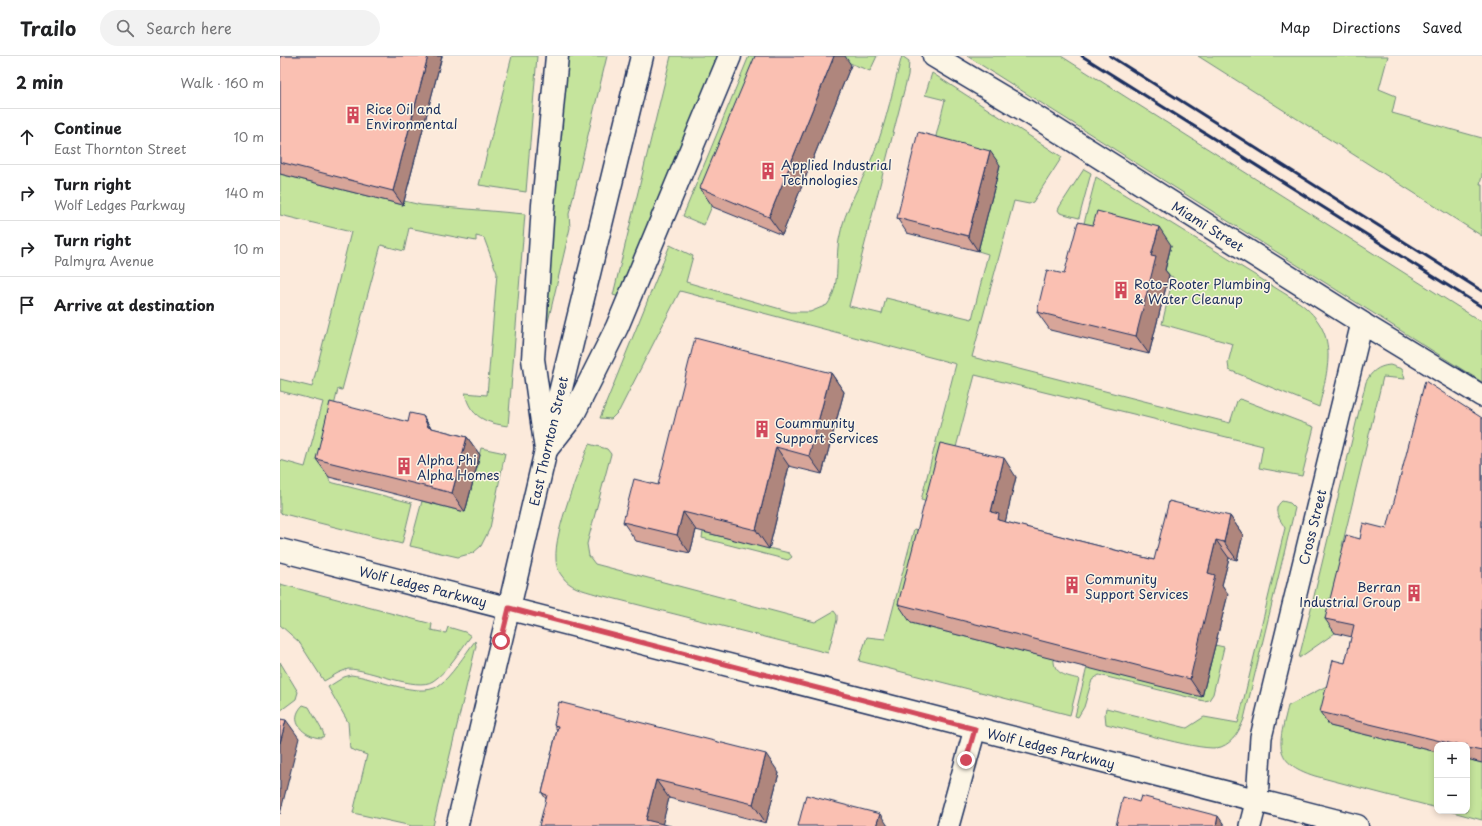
<!DOCTYPE html>
<meta charset="utf-8">
<style>
body{margin:0;font-family:"Playpen Sans",sans-serif;background:#f2f2f2;color:#202124}
.controls{position:absolute;right:12px;bottom:12px;display:grid;overflow:hidden;border-radius:8px;box-shadow:0 2px 6px #0003}
.controls button{width:36px;height:36px;display:grid;place-items:center;padding:0;border:0;border-bottom:1px solid #e0e0e0;background:#fff;color:#202124;font:20px sans-serif}
.stop{position:absolute;width:12px;height:12px;margin:-9px;border:3px solid #d1495b;border-radius:50%;background:#fff}
.stop.end{background:#d1495b;border-color:#fff;box-shadow:0 1px 4px #0008}
.list{margin:0;padding:0;list-style:none}
h2{display:flex;justify-content:space-between;align-items:center;height:52px;margin:0;padding:0 16px;font-size:17px}
h2 small{font-size:13px;font-weight:400;color:#757577}
.list li{display:grid;grid-template-columns:26px 1fr auto;gap:12px;align-items:center;box-sizing:border-box;height:56px;padding:0 16px;border-top:1px solid #e0e0e0}
.list b{display:block;font-size:15px;white-space:nowrap}
.list p{margin:0;font-size:13px;white-space:nowrap;color:#757577}
.list em{font-size:13px;font-style:normal;color:#757577}
.icon{flex:none;width:22px;height:22px;fill:none;stroke:currentColor;stroke-width:2;stroke-linecap:round;stroke-linejoin:round}
.map{position:relative;flex:none;width:1202px;height:770px;overflow:hidden}
header{display:flex;align-items:center;gap:24px;box-sizing:border-box;height:56px;padding:0 20px;background:#fff;border-bottom:1px solid #e0e0e0}
header strong{font-size:19px}
nav{display:flex;gap:22px;margin-inline-start:auto;font-size:14px}
.search{width:280px;height:36px;background:#f2f2f2;display:flex;align-items:center;gap:10px;box-sizing:border-box;padding:0 14px;border-radius:22px;color:#757577;font-size:15px}
main{display:flex}
aside{flex:1;background:#fff}
.map>svg:first-child{display:block}
</style>
<header>
<strong>Trailo</strong>
<div class="search"><svg class="icon" aria-label="search" viewBox="0 0 24 24"><circle cx="10" cy="10" r="6"/><path d="M15 15l6 6"/></svg>Search here</div>
<nav><a>Map</a><a>Directions</a><a>Saved</a></nav>
</header>
<main>
<aside>
<h2>2 min<small>Walk · 160 m</small></h2>
<ul class="list">
<li><svg class="icon" aria-label="ahead" viewBox="0 0 24 24"><path d="M12 20V5M6 11l6-6 6 6"/></svg><div><b>Continue</b><p>East Thornton Street</p></div><em>10 m</em></li>
<li><svg class="icon" aria-label="right" viewBox="0 0 24 24"><path d="M7 20v-9h11M14 6l5 5-5 5"/></svg><div><b>Turn right</b><p>Wolf Ledges Parkway</p></div><em>140 m</em></li>
<li><svg class="icon" aria-label="right" viewBox="0 0 24 24"><path d="M7 20v-9h11M14 6l5 5-5 5"/></svg><div><b>Turn right</b><p>Palmyra Avenue</p></div><em>10 m</em></li>
<li><svg class="icon" aria-label="arrive" viewBox="0 0 24 24"><path d="M6 21V4h12l-3 4 3 4H6"/></svg><div><b>Arrive at destination</b></div></li>
</ul>
</aside>
<div class="map">
<svg width="1202" height="770" viewBox="0 0 1202 770">
<rect width="100%" height="100%" fill="#fceadb"/>
<filter id="ink" filterUnits="userSpaceOnUse"><feTurbulence type="fractalNoise" baseFrequency=".025" numOctaves="2"/><feDisplacementMap in="SourceGraphic" scale="8" xChannelSelector="R" yChannelSelector="G"/><feConvolveMatrix kernelMatrix="1 2 1 2 8 2 1 2 1" color-interpolation-filters="sRGB"/></filter>
<g filter="url(#ink)">
<path fill="#c5e49c" stroke="#708a7d" d="M 232,0 L 257,0 L 246,136 L 199,129 Z
M 286,0 L 327,0 L 289,158 L 290,172 L 267,270 L 264,269 Z
M 391,0 L 438,0 L 339,241 L 333,239 Z
M 469,0 L 495,0 L 424,169 L 403,160 Z
M 552,0 L 597,0 L 590,15 Z
M 622,0 L 629,5 L 628,19 L 569,250 L 602,258 L 606,242 L 692,263 L 708,198 L 698,195 L 653,92 L 665,44 L 645,39 L 652,17 L 782,101 L 753,146 L 749,148 L 734,145 L 692,301 L 950,367 L 957,345 L 959,343 L 963,344 L 1034,371 L 1022,420 L 979,412 L 983,390 L 695,319 L 674,399 L 657,448 L 641,444 L 676,308 L 400,235 L 339,355 L 331,363 L 320,362 L 390,189 L 413,200 L 406,226 L 511,256 L 530,256 L 547,249 C 561,230 555,205 559,184 C 564,152 584,124 595,94 C 607,64 613,31 622,0 Z
M 687,0 L 781,0 L 1202,266 L 1202,326 Z
M 918,0 L 1108,0 L 1099,33 L 1116,40 L 1112,57 L 1202,82 L 1202,120 L 1200,128 L 1202,128 L 1202,180 Z
M 804,113 L 811,117 L 799,162 L 780,157 L 778,154 L 780,150 Z
M 0,118 L 123,149 L 124,145 L 141,149 L 245,158 L 228,370 C 206,367 190,361 185,337 L 207,339 L 217,217 L 204,182 L 196,180 L 196,185 L 129,172 L 124,195 L 101,189 L 62,334 L 58,333 L 49,371 L 49,423 L 50,426 L 132,447 L 122,488 L 0,457 L 0,404 L 25,411 L 43,346 L 0,335 L 0,323 L 32,331 L 71,176 L 0,159 Z
M 816,121 L 1020,247 C 1059,277 1049,309 1039,351 L 949,314 L 948,307 L 953,288 L 882,268 L 893,221 L 884,218 L 891,189 L 796,198 Z
M 1110,309 L 1122,313 L 1125,323 L 1103,321 L 1062,490 L 1076,494 L 1055,577 L 1019,602 L 1086,326 C 1091,316 1098,310 1110,309 Z
M 309,388 L 327,393 L 331,398 L 307,488 L 309,500 L 315,508 L 535,566 L 554,555 L 557,559 L 557,564 L 548,597 L 316,538 C 303,534 290,532 282,520 C 278,515 276,509 276,503 C 274,475 299,415 309,388 Z
M 201,392 L 225,397 L 210,472 L 201,490 L 193,497 L 178,501 L 130,490 L 142,445 L 185,456 Z
M 1002,445 L 1010,447 L 1015,452 L 964,663 C 959,675 954,686 941,691 C 924,697 848,673 826,668 L 825,658 L 826,652 L 907,672 L 924,661 L 958,667 L 1005,472 C 1000,463 991,454 1002,445 Z
M 634,473 L 638,474 L 631,567 L 774,603 C 773,618 787,620 799,623 L 790,659 L 579,605 L 587,581 L 605,583 Z
M 423,476 L 509,497 L 512,501 L 508,504 L 422,482 Z
M 0,528 L 152,568 L 151,574 L 166,577 L 168,571 L 185,576 L 191,580 C 181,593 167,616 153,625 C 136,636 90,613 68,613 L 58,617 L 44,625 L 19,586 L 0,569 Z
M 195,585 L 196,590 L 153,770 L 132,770 L 73,757 L 87,699 L 70,693 L 68,666 L 48,631 L 64,621 L 71,619 C 93,621 140,643 158,630 C 171,621 185,598 195,585 Z
M 935,589 L 944,591 L 933,638 L 929,644 L 924,645 L 819,619 L 812,624 L 804,651 L 798,661 L 795,660 L 807,611 Z
M 0,606 L 18,636 L 16,643 L 0,655 Z
M 1062,622 L 1050,670 L 1157,696 L 1157,752 L 1035,720 C 991,706 999,687 1008,650 Z
M 23,649 L 29,651 L 43,676 L 44,680 L 41,682 C 24,681 7,665 23,649 Z
M 1187,703 L 1202,707 L 1202,764 L 1169,755 L 1187,755 Z"/>
<g fill="none" stroke-linecap="round" stroke-linejoin="round">
<g stroke="#1b2f5e" stroke-width="24">
<path id="minor" d="M 177,770 L 229,552
M 668,770 L 695,673
M 970,770 L 977,743 L 981,681 L 1082,267 L 1202,340"/>
</g>
<g stroke="#1b2f5e" stroke-width="25">
<path id="tertiary" d="M 654,0 L 748,56 L 1082,267
M 266,394 L 292,361 L 337,271 L 450,0
M 266,394 L 253,303 L 263,149 L 277,0"/>
</g>
<g stroke="#1b2f5e" stroke-width="25">
<path id="secondary" d="M 0,494 L 1077,770
M 229,552 L 266,394 L 362,0"/>
</g>
<use href="#minor" stroke="#fcf5e5" stroke-width="21"/>
<use href="#tertiary" stroke="#fcf5e5" stroke-width="22"/>
<use href="#secondary" stroke="#fcf5e5" stroke-width="22"/>
<path stroke="#1b2f5e" stroke-width="3" d="M 802,0 L 1202,251
M 830,0 L 1202,235"/>
</g>
<path fill="#d7a599" stroke="#1b2f5e" d="M 0,0 L 162,0 L 123,149 L 0,118 Z
M 571,9 L 502,179 L 433,151 L 420,132 Z
M 720,109 L 698,195 L 627,177 L 617,162 Z
M 891,189 L 885,214 L 889,219 L 869,298 L 770,274 L 757,256 L 784,218 Z
M 551,317 L 564,336 L 542,418 L 509,410 L 489,493 L 416,474 L 410,497 L 356,485 L 343,466 Z
M 143,360 L 151,372 L 187,381 L 200,399 L 185,456 L 49,421 L 36,403 Z
M 1202,362 L 1202,707 L 1187,703 L 1187,689 L 1157,689 L 1157,696 L 1050,670 L 1040,656 L 1065,607 L 1072,581 L 1055,577 L 1045,563 L 1080,483 L 1107,473 Z
M 736,421 L 725,466 L 874,504 L 950,460 L 963,479 L 957,504 L 949,502 L 942,529 L 948,538 L 922,641 L 631,567 L 618,548 Z
M 274,669 L 499,717 L 486,767 L 389,742 L 382,768 L 266,743 L 262,737 L 277,674 Z"/>
<path fill="#af867d" stroke="#1b2f5e" d="M 148,0 L 162,0 L 123,149 L 113,135 Z
M 554,0 L 565,0 L 571,9 L 502,179 L 489,161 Z
M 710,95 L 720,109 L 698,195 L 688,180 Z
M 879,171 L 891,189 L 885,214 L 889,219 L 869,298 L 856,280 L 871,200 Z
M 551,317 L 564,336 L 542,418 L 529,400 Z
M 143,360 L 155,379 L 148,371 Z
M 187,381 L 200,399 L 185,456 L 172,437 Z
M 496,391 L 509,410 L 489,493 L 476,474 Z
M 724,402 L 736,421 L 725,467 L 730,483 L 711,456 Z
M 403,456 L 416,474 L 410,497 L 397,479 Z
M 950,460 L 963,479 L 957,504 L 944,486 Z
M 936,484 L 949,502 L 942,529 L 948,538 L 922,641 L 910,623 L 928,517 Z
M 6,664 L 19,682 L 0,758 L 0,687 Z
M 486,698 L 499,717 L 486,767 L 473,748 Z
M 376,724 L 389,742 L 382,770 L 366,764 Z
M 600,758 L 608,770 L 596,770 Z
M 938,760 L 945,770 L 936,770 Z"/>
<path fill="#fac0b2" stroke="#1b2f5e" d="M 0,0 L 148,0 L 113,135 L 0,106 Z
M 475,0 L 554,0 L 489,161 L 420,132 Z
M 638,76 L 710,95 L 688,180 L 617,162 Z
M 817,155 L 879,171 L 871,200 L 876,201 L 856,280 L 757,256 L 767,214 L 784,218 L 798,166 L 813,169 Z
M 415,282 L 551,317 L 529,400 L 496,391 L 476,474 L 403,456 L 397,479 L 343,466 L 354,423 L 378,429 Z
M 1145,325 L 1202,362 L 1202,695 L 1187,692 L 1187,689 L 1177,689 L 1040,656 L 1053,604 L 1065,607 L 1074,569 L 1045,563 L 1066,479 L 1080,483 L 1083,467 L 1107,473 Z
M 50,346 L 128,366 L 130,357 L 143,360 L 148,371 L 187,381 L 172,437 L 36,403 Z
M 660,387 L 724,402 L 711,456 L 719,458 L 718,464 L 874,504 L 889,445 L 950,460 L 944,486 L 936,484 L 928,517 L 935,519 L 910,623 L 618,548 Z
M 279,646 L 486,698 L 473,748 L 376,724 L 366,764 L 391,770 L 259,770 L 267,739 L 262,737 L 278,670 L 274,669 Z
M 0,663 L 6,664 L 0,687 Z
M 526,739 L 600,758 L 596,770 L 518,770 Z
M 861,740 L 938,760 L 936,770 L 836,770 L 843,741 L 859,746 Z"/>
</g>
<g fill="none" stroke-linecap="round" stroke-linejoin="round" filter="url(#ink)">
<path stroke="#d1495b" stroke-width="5" d="M 221,585 L 229,552 L 695,673 L 686,704"/>
</g>
<defs>
<g id="building-bare" transform="scale(1.38)"><path d="M-4-6H4V6H1V3H-1V6H-4ZM-2.5-4.3h1.7v1.8h-1.7ZM.8-4.3h1.7v1.8H.8ZM-2.5-1h1.7V.8h-1.7ZM.8-1h1.7V.8H.8Z" fill="#d1495b" stroke="#fcf5e5" stroke-width="2.5" paint-order="stroke"/></g>
</defs>
<g fill-rule="evenodd">
<use href="#building-bare" x="73" y="59"/>
<use href="#building-bare" x="488" y="115"/>
<use href="#building-bare" x="841" y="234"/>
<use href="#building-bare" x="482" y="373"/>
<use href="#building-bare" x="124" y="410"/>
<use href="#building-bare" x="792" y="529"/>
<use href="#building-bare" x="1134" y="537"/>
</g>
<g text-anchor="middle" dominant-baseline="central" stroke-width="3" stroke-linejoin="round" paint-order="stroke">
<g font-size="13" fill="#1b2f5e" stroke="#fcf5e5" text-anchor="start">
<text x="86" y="52">Rice Oil and<tspan x="86" dy="15">Environmental</tspan></text>
<text x="501" y="108">Applied Industrial<tspan x="501" dy="15">Technologies</tspan></text>
<text x="854" y="227">Roto-Rooter Plumbing<tspan x="854" dy="15">&amp; Water Cleanup</tspan></text>
<text x="495" y="366">Coummunity<tspan x="495" dy="15">Support Services</tspan></text>
<text x="137" y="403">Alpha Phi<tspan x="137" dy="15">Alpha Homes</tspan></text>
<text x="805" y="522">Community<tspan x="805" dy="15">Support Services</tspan></text>
<text x="1121" y="530" text-anchor="end">Berran<tspan x="1121" dy="15">Industrial Group</tspan></text>
</g>
<g font-size="13" fill="#1b2f5e" stroke="#fcf5e5">
<text transform="translate(928 170) rotate(32)">Miami Street</text>
<text transform="translate(268 385) rotate(-77)">East Thornton Street</text>
<text transform="translate(1032 471) rotate(-76)">Cross Street</text>
<text transform="translate(143 530) rotate(14)">Wolf Ledges Parkway</text>
<text transform="translate(771 692) rotate(14)">Wolf Ledges Parkway</text>
</g>
</g>
</svg>
<div class="controls">
<button>+</button>
<button>−</button>
</div>
<div class="stop" style="left:221px;top:585px"></div>
<div class="stop end" style="left:686px;top:704px"></div>
</div>
</main>
